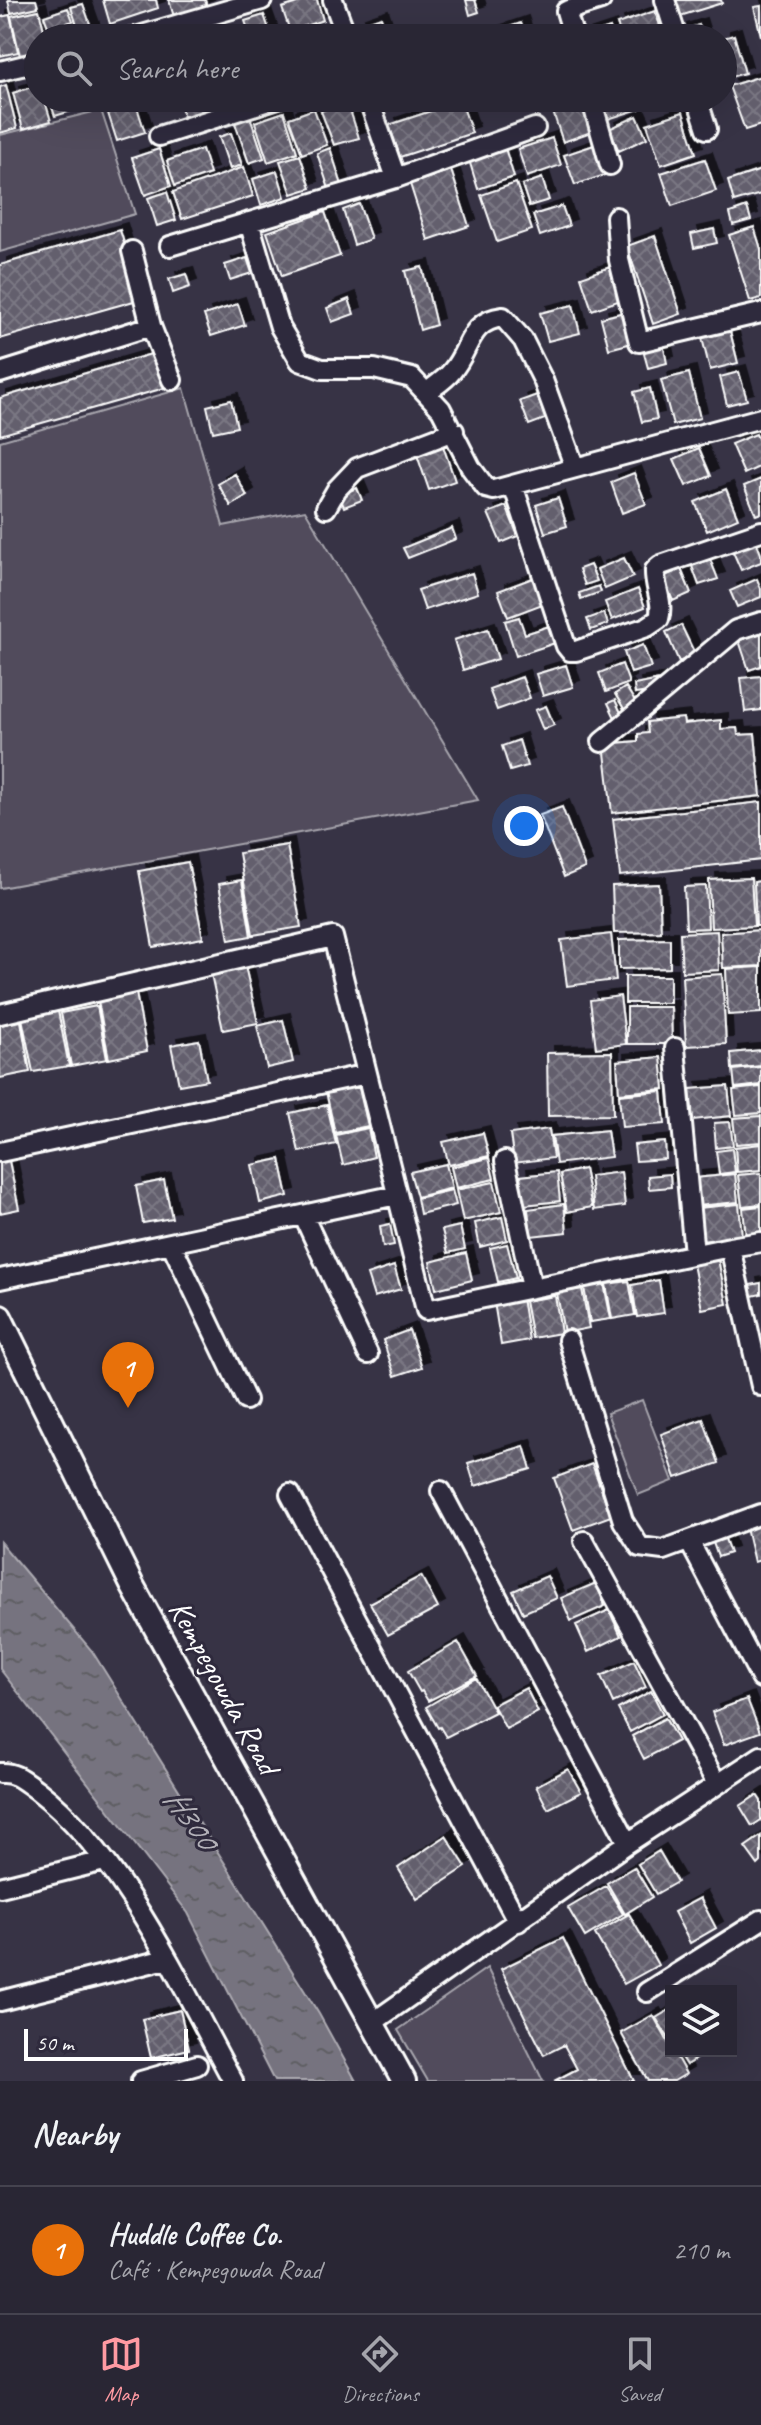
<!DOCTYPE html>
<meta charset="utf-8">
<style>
body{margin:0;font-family:Caveat,sans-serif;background:#312e3c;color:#f1f3f6}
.controls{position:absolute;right:24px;bottom:24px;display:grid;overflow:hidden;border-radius:0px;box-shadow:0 8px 32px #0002}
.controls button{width:72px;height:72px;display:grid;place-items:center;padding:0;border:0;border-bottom:2px solid #45434f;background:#292634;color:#f1f3f6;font:40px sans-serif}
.scale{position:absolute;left:24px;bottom:20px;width:164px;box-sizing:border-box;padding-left:8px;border:4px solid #fff;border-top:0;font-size:22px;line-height:28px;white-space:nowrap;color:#fff;-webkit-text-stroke:6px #2f2a3d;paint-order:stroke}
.you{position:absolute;left:524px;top:826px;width:28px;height:28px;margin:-20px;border:6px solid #fff;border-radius:50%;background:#1a73e8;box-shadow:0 0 0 12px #1a73e833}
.badge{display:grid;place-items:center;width:52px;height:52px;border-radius:50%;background:#ff9aa2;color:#fff;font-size:26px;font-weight:700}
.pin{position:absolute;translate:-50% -66px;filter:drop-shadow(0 2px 4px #0008)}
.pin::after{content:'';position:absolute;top:42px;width:28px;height:24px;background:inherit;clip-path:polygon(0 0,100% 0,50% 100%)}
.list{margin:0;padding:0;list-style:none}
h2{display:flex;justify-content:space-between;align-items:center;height:104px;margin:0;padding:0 32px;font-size:34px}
h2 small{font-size:26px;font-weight:400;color:#a5a5ac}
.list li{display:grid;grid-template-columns:52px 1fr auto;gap:24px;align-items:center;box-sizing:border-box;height:128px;padding:0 32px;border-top:2px solid #45434f}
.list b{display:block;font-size:30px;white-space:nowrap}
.list p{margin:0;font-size:26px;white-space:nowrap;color:#a5a5ac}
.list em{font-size:26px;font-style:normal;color:#a5a5ac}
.icon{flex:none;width:44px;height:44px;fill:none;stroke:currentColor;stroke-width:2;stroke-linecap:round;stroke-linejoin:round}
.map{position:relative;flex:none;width:761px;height:2081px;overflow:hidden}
.search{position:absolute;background:#292634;box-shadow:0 8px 32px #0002;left:24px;right:24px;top:24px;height:88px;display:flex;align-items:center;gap:20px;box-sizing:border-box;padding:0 28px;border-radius:44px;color:#a5a5ac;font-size:30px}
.sheet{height:232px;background:#292634}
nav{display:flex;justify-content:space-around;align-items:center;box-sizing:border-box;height:112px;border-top:2px solid #45434f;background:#292634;font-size:22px;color:#a5a5ac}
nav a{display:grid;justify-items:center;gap:4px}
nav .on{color:#ff9aa2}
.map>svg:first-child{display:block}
</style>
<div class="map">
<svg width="761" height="2081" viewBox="0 0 761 2081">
<defs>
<pattern id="water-ripples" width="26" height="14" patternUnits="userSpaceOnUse" patternTransform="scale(2)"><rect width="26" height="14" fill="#76737f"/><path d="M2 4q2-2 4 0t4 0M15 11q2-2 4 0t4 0" fill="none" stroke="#5f5e63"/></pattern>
<pattern id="building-cross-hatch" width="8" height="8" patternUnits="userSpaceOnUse" patternTransform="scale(2)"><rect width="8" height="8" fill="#635f6d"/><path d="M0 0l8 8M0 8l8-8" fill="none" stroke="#7a7783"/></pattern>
<filter id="shadow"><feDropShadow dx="7" dy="-7" stdDeviation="0" flood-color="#0009"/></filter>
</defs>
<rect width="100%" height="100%" fill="#373345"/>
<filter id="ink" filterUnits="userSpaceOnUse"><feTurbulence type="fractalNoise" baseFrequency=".0125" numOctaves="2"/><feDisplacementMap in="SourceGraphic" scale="16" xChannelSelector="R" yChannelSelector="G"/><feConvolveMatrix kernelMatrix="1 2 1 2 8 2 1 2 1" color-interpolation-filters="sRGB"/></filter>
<g filter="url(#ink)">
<path fill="#514c5c" stroke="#a8a6ae" stroke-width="2" d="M 101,110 L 135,214 L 0,252 L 0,135 Z
M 184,388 L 223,526 L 305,510 L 478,800 L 0,888 L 0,441 Z
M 642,1400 L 673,1481 L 638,1495 L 607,1413 Z
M 487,1968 L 543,2081 L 428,2081 L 398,2030 Z"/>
<path fill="url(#water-ripples)" stroke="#adabb2" stroke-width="2" d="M 0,1542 L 92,1651 L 319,2014 L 356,2081 L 274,2081 L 188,1913 L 0,1669 Z"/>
<path fill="url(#building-cross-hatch)" stroke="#fff" stroke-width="2" filter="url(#shadow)" d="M 8,0 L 36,0 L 38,7 L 11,13 Z
M 103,0 L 156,0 L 158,8 L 110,24 Z
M 169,0 L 205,0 L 207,6 L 174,17 Z
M 306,0 L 317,0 L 323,20 L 290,31 L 282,8 Z
M 466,0 L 475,0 L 479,12 L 470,15 Z
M 675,0 L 721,0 L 722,3 L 680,16 Z
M 83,4 L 95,38 L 81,38 L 71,7 Z
M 761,6 L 761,36 L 754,7 Z
M 68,8 L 73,21 L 49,29 L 44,16 Z
M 39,10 L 46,38 L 38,38 L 38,52 L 20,56 L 11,16 Z
M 655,11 L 660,26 L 622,38 L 617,24 Z
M 10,15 L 18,52 L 0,56 L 0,17 Z
M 264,15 L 272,38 L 251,38 L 245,21 Z
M 381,17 L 388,38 L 363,38 L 358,25 Z
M 521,23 L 526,38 L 477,38 Z
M 699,25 L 703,38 L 682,38 L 680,31 Z
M 211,28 L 214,38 L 196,38 L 195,33 Z
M 610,28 L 613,38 L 580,38 Z
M 70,29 L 73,38 L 53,38 L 52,35 Z
M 560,29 L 564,38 L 538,38 Z
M 734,35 L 745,73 L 723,79 L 723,38 Z
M 761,76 L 761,125 L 745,130 L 729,86 Z
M 6,85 L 17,128 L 0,133 L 0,87 Z
M 38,85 L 38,98 L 44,98 L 51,121 L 23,129 L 13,93 Z
M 49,98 L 77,98 L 81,108 L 55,116 Z
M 84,98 L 112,98 L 87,106 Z
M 124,98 L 134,98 L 145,132 L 117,141 L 105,104 Z
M 178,98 L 221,98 L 224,107 L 185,120 Z
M 385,98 L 425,98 L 389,110 Z
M 563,98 L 583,98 L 594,131 L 563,142 L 550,103 Z
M 598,98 L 635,98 L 639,109 L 605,120 Z
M 347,101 L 359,138 L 334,145 L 321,111 Z
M 461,101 L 472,133 L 400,157 L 389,125 Z
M 314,109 L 327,145 L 302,154 L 289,118 Z
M 284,112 L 297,152 L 268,162 L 255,122 Z
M 683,112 L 696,153 L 661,165 L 647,124 Z
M 249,114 L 264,158 L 249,163 L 234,120 Z
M 637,116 L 647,138 L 619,151 L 609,129 Z
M 231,133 L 242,165 L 230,169 L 219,137 Z
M 552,138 L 561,165 L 527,177 L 518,149 Z
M 594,145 L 605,175 L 575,185 L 564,155 Z
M 330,148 L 342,185 L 329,189 L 317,153 Z
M 505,148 L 514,177 L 478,189 L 469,160 Z
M 159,149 L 171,186 L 145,195 L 132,158 Z
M 202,149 L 210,174 L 175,186 L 167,161 Z
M 300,155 L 311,188 L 292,194 L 280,161 Z
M 705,159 L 716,191 L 672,206 L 661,173 Z
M 244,167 L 253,196 L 182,219 L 173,192 Z
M 451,170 L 469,226 L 428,240 L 410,184 Z
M 761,170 L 761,194 L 734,202 L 728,181 Z
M 277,171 L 285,197 L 261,205 L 253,179 Z
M 542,178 L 549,200 L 529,206 L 522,185 Z
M 516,183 L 532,230 L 497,242 L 481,195 Z
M 167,192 L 176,220 L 157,226 L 148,198 Z
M 359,204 L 371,239 L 354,245 L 343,210 Z
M 562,206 L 569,226 L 540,236 L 533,215 Z
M 747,207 L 751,220 L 733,225 L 730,213 Z
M 325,212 L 340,256 L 282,276 L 267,232 Z
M 754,227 L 761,249 L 761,298 L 750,301 L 729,235 Z
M 714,229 L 717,243 L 694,248 L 691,234 Z
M 120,230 L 141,299 L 0,339 L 0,265 Z
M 655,236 L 681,314 L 653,324 L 627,246 Z
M 247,258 L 252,273 L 230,280 L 225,265 Z
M 422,267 L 436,325 L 420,330 L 405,271 Z
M 610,267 L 621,300 L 592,310 L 581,277 Z
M 186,274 L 190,287 L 173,293 L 169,279 Z
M 349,299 L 354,314 L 332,322 L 327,308 Z
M 238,304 L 245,325 L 211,336 L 204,315 Z
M 573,305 L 580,333 L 548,341 L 540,313 Z
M 624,312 L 632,343 L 609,349 L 601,318 Z
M 730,331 L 738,363 L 710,370 L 702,338 Z
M 663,344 L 667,363 L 648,368 L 643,350 Z
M 158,352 L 168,387 L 0,435 L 0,398 Z
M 739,372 L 747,400 L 727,405 L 720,377 Z
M 689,373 L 700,418 L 673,425 L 661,380 Z
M 650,388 L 657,419 L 642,422 L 634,392 Z
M 537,395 L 545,419 L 529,425 L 520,401 Z
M 231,400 L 237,427 L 213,432 L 207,406 Z
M 756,434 L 761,445 L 761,466 L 744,474 L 731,444 Z
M 442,443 L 455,481 L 429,490 L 416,452 Z
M 699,448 L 711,476 L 686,486 L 674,459 Z
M 634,473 L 646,504 L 622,513 L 611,482 Z
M 235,474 L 247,496 L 231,506 L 218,484 Z
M 761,479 L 761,513 L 756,515 L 744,486 Z
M 357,488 L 362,500 L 344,507 L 339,495 Z
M 726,489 L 738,518 L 707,531 L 695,502 Z
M 558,498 L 567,526 L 545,533 L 536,505 Z
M 506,506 L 518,536 L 501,543 L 488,513 Z
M 452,528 L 456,539 L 408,558 L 403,548 Z
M 754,536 L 761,554 L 761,562 L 741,570 L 730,545 Z
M 624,558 L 633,577 L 605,589 L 597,569 Z
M 710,559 L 718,579 L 699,585 L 692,566 Z
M 590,565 L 597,581 L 585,585 L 579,569 Z
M 681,569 L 691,593 L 673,601 L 663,577 Z
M 472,573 L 478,593 L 425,610 L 418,590 Z
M 538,576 L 548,602 L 508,617 L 498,591 Z
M 757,579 L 761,589 L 761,597 L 737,607 L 730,591 Z
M 599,586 L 601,592 L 581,599 L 579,593 Z
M 638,589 L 645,607 L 612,620 L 605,602 Z
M 604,613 L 608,624 L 591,630 L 587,619 Z
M 519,617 L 525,634 L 549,626 L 555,643 L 516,656 L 505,621 Z
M 681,625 L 695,654 L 679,662 L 666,632 Z
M 761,627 L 761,666 L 749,670 L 737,635 Z
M 488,629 L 498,659 L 463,670 L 454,640 Z
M 643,645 L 651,667 L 631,673 L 624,652 Z
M 622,664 L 629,683 L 606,692 L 599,673 Z
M 566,665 L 573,687 L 543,696 L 536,674 Z
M 761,676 L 761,710 L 745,712 L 741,678 Z
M 522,677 L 530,698 L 497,710 L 489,689 Z
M 660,680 L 662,690 L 635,694 L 634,685 Z
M 626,687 L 637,705 L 626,712 L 615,694 Z
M 615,700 L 623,717 L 616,720 L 608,703 Z
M 546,706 L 554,725 L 543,730 L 535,710 Z
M 683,718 L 684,724 L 721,720 L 721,729 L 737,728 L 738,735 L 755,734 L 761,796 L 612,813 L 604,744 L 638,741 L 638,734 L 648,733 L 647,722 Z
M 519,740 L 527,766 L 510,771 L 502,746 Z
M 761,802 L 761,860 L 620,876 L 613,819 Z
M 562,807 L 585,868 L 564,877 L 540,815 Z
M 287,845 L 301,927 L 253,935 L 239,853 Z
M 188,862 L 203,938 L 153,947 L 139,871 Z
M 751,878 L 754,926 L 711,928 L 709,880 Z
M 242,880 L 251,936 L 229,940 L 219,884 Z
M 761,881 L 761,926 L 756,926 L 754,882 Z
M 659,884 L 661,932 L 614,933 L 612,886 Z
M 706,886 L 708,928 L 686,929 L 684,887 Z
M 761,930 L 761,966 L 723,968 L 721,933 Z
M 717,931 L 719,970 L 682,972 L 680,933 Z
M 611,934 L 616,980 L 567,986 L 561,940 Z
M 670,939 L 670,968 L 619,969 L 619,940 Z
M 245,966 L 258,1023 L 223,1030 L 211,974 Z
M 761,967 L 761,1013 L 728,1015 L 726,969 Z
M 722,974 L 726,1044 L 686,1046 L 682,977 Z
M 625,976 L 670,976 L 670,1003 L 625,1003 Z
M 136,993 L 147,1051 L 109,1059 L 98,1001 Z
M 620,996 L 626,1044 L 596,1048 L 590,1000 Z
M 97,1006 L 107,1059 L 71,1066 L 61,1013 Z
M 627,1007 L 671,1007 L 672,1044 L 627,1044 Z
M 58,1011 L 69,1066 L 33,1072 L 22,1018 Z
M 283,1020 L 293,1062 L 267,1068 L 257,1026 Z
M 21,1021 L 30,1072 L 0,1078 L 0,1025 Z
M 199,1040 L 207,1080 L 179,1085 L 171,1045 Z
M 761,1050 L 761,1066 L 732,1069 L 731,1053 Z
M 612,1052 L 613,1115 L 548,1116 L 547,1053 Z
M 661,1057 L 664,1089 L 619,1093 L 617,1061 Z
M 761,1067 L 761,1085 L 735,1088 L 733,1070 Z
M 357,1080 L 368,1126 L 335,1133 L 325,1087 Z
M 728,1086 L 731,1116 L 693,1120 L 690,1089 Z
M 761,1087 L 761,1113 L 736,1115 L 733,1090 Z
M 662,1091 L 665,1124 L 622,1127 L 619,1095 Z
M 327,1105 L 336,1144 L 299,1152 L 290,1113 Z
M 761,1116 L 761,1142 L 736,1144 L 733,1118 Z
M 730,1122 L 733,1146 L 716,1148 L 714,1123 Z
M 368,1128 L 374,1157 L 343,1165 L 336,1135 Z
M 549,1129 L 553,1158 L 514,1163 L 510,1134 Z
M 607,1130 L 611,1157 L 556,1164 L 552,1136 Z
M 483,1133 L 489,1156 L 449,1165 L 443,1142 Z
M 665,1142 L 666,1159 L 636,1161 L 634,1145 Z
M 761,1144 L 761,1170 L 737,1172 L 735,1147 Z
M 732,1149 L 735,1172 L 719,1174 L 716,1151 Z
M 8,1156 L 19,1209 L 0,1213 L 0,1158 Z
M 489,1158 L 494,1179 L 456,1188 L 451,1167 Z
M 280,1159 L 288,1196 L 260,1203 L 252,1165 Z
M 446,1164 L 452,1188 L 417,1197 L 410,1172 Z
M 584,1169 L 592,1207 L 567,1212 L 560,1174 Z
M 557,1172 L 560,1201 L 524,1205 L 520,1176 Z
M 621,1172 L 625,1206 L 594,1210 L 590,1176 Z
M 761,1173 L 761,1204 L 742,1206 L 738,1175 Z
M 670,1174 L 671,1187 L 649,1189 L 648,1176 Z
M 735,1174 L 738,1202 L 697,1206 L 695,1178 Z
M 164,1180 L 172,1218 L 143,1223 L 136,1186 Z
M 494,1182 L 501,1212 L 463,1221 L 456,1190 Z
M 452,1190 L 456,1205 L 420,1214 L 417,1198 Z
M 564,1204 L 567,1232 L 531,1236 L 528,1209 Z
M 739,1204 L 742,1237 L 701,1241 L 698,1208 Z
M 761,1206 L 761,1235 L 746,1237 L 743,1208 Z
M 502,1217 L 507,1240 L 480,1247 L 475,1223 Z
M 390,1224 L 394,1245 L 383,1247 L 380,1226 Z
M 460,1226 L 465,1249 L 448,1253 L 442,1230 Z
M 507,1244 L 516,1278 L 498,1282 L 490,1248 Z
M 466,1253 L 472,1280 L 436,1289 L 430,1262 Z
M 718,1259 L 727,1304 L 702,1309 L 693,1264 Z
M 394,1266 L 401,1289 L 374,1297 L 367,1275 Z
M 659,1280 L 664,1313 L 637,1317 L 632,1285 Z
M 629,1281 L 635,1315 L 612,1319 L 606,1284 Z
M 761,1283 L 761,1294 L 752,1296 L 750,1285 Z
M 604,1284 L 611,1319 L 590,1322 L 584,1287 Z
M 582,1289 L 589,1328 L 564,1333 L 557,1293 Z
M 555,1296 L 561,1333 L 532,1338 L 525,1301 Z
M 522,1298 L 529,1340 L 501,1345 L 494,1302 Z
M 409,1330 L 422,1367 L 395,1376 L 383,1340 Z
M 703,1419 L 719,1463 L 676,1478 L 661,1434 Z
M 524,1446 L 531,1469 L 475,1486 L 468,1463 Z
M 592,1464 L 611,1516 L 573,1530 L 554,1478 Z
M 761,1524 L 761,1560 L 754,1562 L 746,1528 Z
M 723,1533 L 730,1553 L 718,1557 L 711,1537 Z
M 421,1576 L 438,1608 L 388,1635 L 370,1603 Z
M 547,1576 L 557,1598 L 523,1613 L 513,1591 Z
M 596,1583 L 605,1606 L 571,1621 L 561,1598 Z
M 609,1610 L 621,1636 L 588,1652 L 576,1625 Z
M 458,1642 L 477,1676 L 428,1701 L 422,1691 L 420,1692 L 408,1671 Z
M 634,1661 L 646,1687 L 613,1703 L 601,1676 Z
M 476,1678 L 495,1712 L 446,1737 L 440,1727 L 438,1728 L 426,1707 Z
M 526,1688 L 538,1712 L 506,1729 L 493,1705 Z
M 651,1691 L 663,1714 L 630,1732 L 618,1709 Z
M 747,1699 L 760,1732 L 724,1745 L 712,1712 Z
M 665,1718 L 678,1741 L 644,1759 L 632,1736 Z
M 568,1769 L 581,1792 L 548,1809 L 536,1786 Z
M 757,1795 L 761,1801 L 761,1820 L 752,1826 L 740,1806 Z
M 446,1836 L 466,1867 L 417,1899 L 398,1868 Z
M 761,1836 L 761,1862 L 758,1865 L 745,1847 Z
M 659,1851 L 677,1882 L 656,1894 L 638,1864 Z
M 634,1867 L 652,1897 L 625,1914 L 607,1883 Z
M 606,1886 L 623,1914 L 585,1937 L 568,1908 Z
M 700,1898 L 716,1928 L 690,1943 L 674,1912 Z
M 629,1914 L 658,1965 L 624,1984 L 595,1934 Z
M 563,1938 L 634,2081 L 554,2081 L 577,2069 L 564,2045 L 544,2055 L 501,1969 Z
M 671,2009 L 671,2042 L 656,2018 Z
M 180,2010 L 189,2049 L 151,2058 L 142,2019 Z
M 653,2015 L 671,2047 L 671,2051 L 673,2051 L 686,2074 L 674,2081 L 648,2081 L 621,2033 Z
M 677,2051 L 708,2051 L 686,2065 Z"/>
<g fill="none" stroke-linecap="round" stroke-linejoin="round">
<g stroke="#fff" stroke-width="24">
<path id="minor" d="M 333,0 L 347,38
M 665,0 L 677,38
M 132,38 L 262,0
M 574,38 L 566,11 L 601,0
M 0,71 L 38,62
M 591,98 L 610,165
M 697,98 L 707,129
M 159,136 L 278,98
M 396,178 L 535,128
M 616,217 L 619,260 L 639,342 L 761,313
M 249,222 L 280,327 L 300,361 L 322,369 L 374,369 L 412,378 L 441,409 L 471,468 L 486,488 L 494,490 L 761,418
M 170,246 L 396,178 L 368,98
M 132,251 L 151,326
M 0,373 L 151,326 L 172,380
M 427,392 C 435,386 446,379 452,371 C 471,349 468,321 503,317 L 523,340 L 543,380 L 575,468
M 513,485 L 566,646 L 570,651 L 576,651 L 647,627 L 659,619 C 664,602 654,587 655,570 L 661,565 L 761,531
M 326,508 L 337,489 L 357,468 L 454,431
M 602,742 L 736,630 L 761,622
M 0,1014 L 333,937 L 426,1310 L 730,1247 L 761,1242
M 675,1048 L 694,1254
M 0,1152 L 367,1074
M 505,1161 L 532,1288
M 303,1215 L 368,1354
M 171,1243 L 246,1400
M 730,1247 L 761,1386
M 0,1279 L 397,1195
M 568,1340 L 623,1521 L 640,1547 L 663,1550 L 761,1514
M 441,1491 L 628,1843
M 290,1494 L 518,1922
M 584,1541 L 717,1784
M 689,1541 L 761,1678
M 0,1773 C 16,1772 24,1781 37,1790 C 124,1857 181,1986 233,2081
M 0,1887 L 104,1861
M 647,1992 L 761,1920
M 0,2001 L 166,1959
M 372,2023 L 628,1843 L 761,1756
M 141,2081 L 197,2065"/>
</g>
<g stroke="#fff" stroke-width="28">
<path id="tertiary" d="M 0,1317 L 132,1585 L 404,2081"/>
</g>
<use href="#minor" stroke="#2f2a3d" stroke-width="18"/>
<use href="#tertiary" stroke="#2f2a3d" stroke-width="22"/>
</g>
</g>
<g text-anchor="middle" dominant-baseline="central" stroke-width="6" stroke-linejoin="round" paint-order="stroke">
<g font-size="32" fill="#fff" stroke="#2f2a3d">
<text transform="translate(224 1687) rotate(61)">Kempegowda Road</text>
</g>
<g font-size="34" font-style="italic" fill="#b4b2b9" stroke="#2f2a3d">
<text transform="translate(191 1818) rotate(54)">H300</text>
</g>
</g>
</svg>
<div class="controls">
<button><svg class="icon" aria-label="layers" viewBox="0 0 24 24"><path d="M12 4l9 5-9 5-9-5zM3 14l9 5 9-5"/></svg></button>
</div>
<div class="scale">50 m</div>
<div class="you"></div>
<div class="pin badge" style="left:128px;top:1408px;background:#e8710a">1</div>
<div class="search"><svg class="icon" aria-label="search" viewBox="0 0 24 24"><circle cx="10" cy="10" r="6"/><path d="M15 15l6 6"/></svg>Search here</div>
</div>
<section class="sheet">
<h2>Nearby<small></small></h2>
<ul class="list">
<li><span class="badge" style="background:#e8710a">1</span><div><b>Huddle Coffee Co.</b><p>Café · Kempegowda Road</p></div><em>210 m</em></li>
</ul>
</section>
<nav>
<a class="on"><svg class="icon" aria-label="map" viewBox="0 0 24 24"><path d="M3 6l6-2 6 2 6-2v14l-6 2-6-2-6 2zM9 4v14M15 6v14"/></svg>Map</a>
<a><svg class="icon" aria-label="directions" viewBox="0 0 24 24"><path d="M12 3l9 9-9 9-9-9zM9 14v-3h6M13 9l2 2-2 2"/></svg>Directions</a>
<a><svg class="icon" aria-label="saved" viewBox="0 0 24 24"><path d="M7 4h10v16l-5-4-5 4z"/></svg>Saved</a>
</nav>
